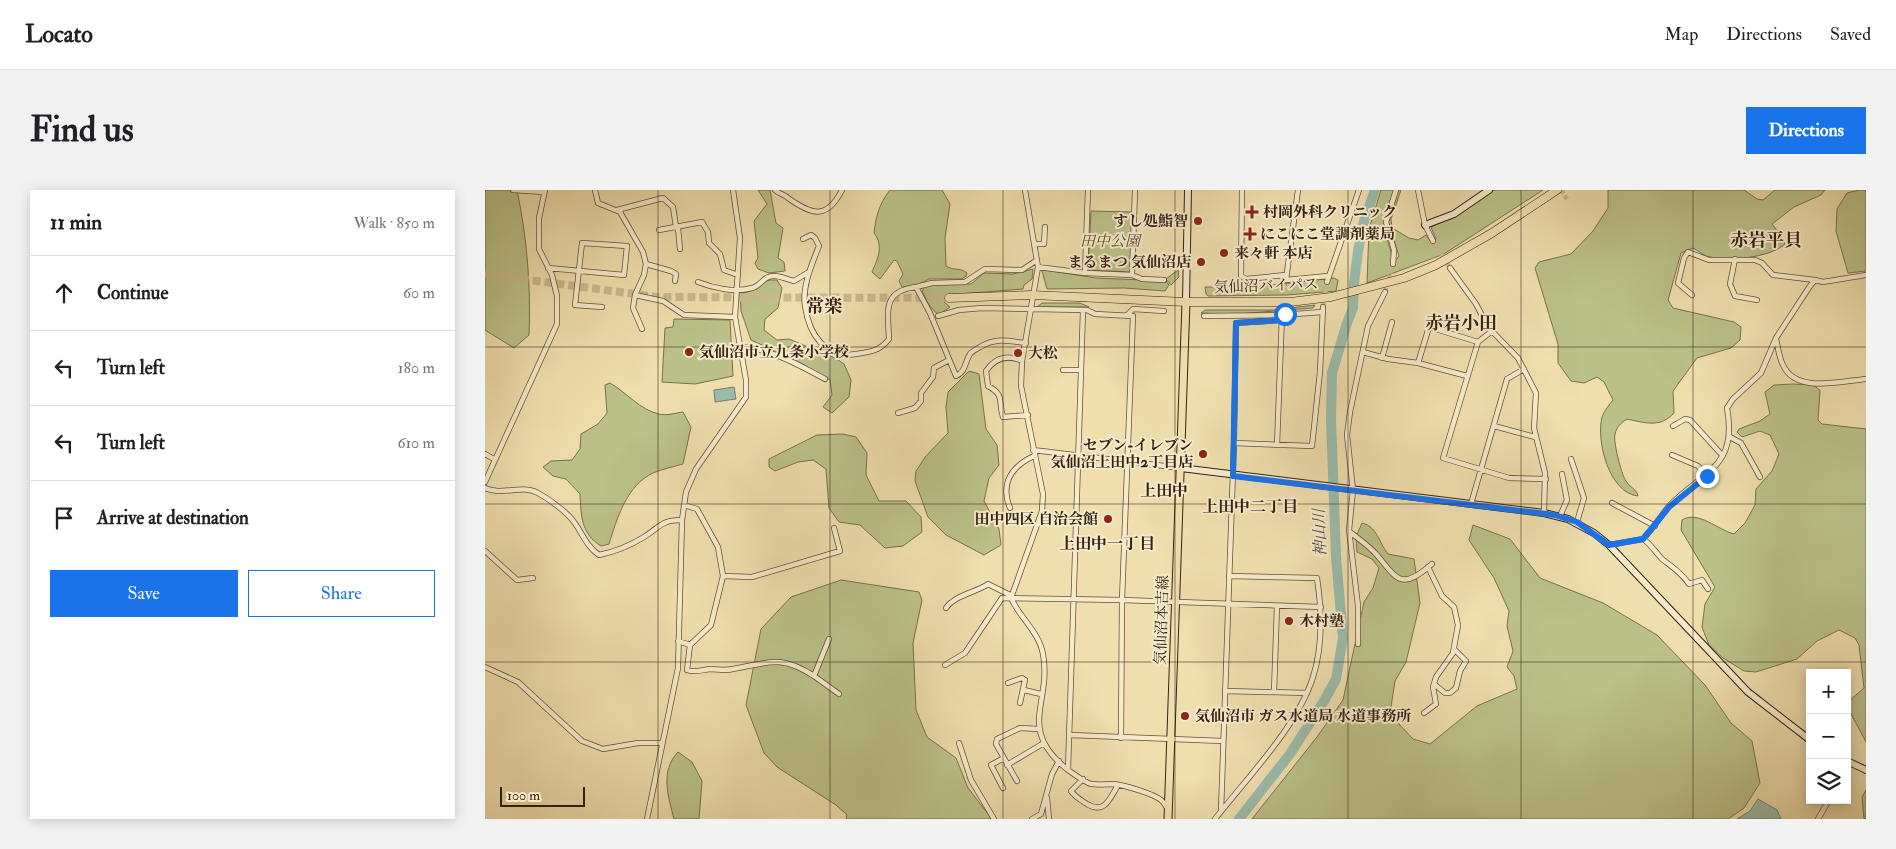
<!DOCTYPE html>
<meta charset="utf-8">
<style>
body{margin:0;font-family:"IM FELL Double Pica","Noto Serif JP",serif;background:#f2f2f2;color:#202124}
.controls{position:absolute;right:15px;bottom:15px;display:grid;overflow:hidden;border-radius:0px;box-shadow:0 2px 12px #0003}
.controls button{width:45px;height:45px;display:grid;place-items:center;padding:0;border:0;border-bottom:1px solid #e0e0e0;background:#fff;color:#202124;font:25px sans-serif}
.scale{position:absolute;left:15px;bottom:12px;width:85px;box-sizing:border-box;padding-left:5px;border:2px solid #352114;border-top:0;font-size:14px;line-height:18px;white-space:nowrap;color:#352114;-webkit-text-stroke:4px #f5eaca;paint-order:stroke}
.stop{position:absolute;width:15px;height:15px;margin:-11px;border:4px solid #1a73e8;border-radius:50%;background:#fff}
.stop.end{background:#1a73e8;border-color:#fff;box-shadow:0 1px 5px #0008}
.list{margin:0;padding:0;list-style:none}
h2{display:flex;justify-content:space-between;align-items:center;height:65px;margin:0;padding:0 20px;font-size:21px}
h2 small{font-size:16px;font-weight:400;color:#757577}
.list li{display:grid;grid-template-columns:32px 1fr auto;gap:15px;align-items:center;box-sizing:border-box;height:75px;padding:0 20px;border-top:1px solid #e0e0e0}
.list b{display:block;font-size:19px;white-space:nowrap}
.list em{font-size:16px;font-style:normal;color:#757577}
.actions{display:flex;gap:10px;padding:15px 20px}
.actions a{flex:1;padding:11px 0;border:1px solid #1a73e8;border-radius:0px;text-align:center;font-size:18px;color:#1a73e8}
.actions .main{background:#1a73e8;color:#fff}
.icon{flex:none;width:28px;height:28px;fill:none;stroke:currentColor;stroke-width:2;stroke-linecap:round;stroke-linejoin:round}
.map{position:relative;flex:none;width:1381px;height:629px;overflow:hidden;border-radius:0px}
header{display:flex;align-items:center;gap:30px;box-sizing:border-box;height:70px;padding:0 25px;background:#fff;border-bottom:1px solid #e0e0e0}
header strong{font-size:24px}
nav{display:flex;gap:28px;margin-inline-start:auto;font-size:18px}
.intro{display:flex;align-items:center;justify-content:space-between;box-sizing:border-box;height:120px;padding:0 30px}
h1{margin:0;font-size:35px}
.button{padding:12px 22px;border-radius:0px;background:#1a73e8;color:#fff;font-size:18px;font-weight:700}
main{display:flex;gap:30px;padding:0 30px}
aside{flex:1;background:#fff;border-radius:0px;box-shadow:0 2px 12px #0003}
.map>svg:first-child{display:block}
</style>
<header>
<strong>Locato</strong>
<nav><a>Map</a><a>Directions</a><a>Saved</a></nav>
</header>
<div class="intro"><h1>Find us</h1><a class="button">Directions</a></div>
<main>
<aside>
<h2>11 min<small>Walk · 850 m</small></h2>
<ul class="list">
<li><svg class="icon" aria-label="ahead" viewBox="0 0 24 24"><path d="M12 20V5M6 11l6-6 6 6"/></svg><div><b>Continue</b></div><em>60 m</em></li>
<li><svg class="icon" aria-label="left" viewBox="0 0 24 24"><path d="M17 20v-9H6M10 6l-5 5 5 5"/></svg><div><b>Turn left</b></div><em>180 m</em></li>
<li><svg class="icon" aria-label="left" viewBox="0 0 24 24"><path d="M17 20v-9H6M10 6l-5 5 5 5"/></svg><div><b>Turn left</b></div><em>610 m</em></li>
<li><svg class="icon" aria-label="arrive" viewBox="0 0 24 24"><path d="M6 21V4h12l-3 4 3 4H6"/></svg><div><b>Arrive at destination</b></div></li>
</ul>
<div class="actions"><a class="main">Save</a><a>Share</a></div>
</aside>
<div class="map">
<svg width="1381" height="629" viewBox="0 0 1381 629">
<rect width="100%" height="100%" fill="#efdeae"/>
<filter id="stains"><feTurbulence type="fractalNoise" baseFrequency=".004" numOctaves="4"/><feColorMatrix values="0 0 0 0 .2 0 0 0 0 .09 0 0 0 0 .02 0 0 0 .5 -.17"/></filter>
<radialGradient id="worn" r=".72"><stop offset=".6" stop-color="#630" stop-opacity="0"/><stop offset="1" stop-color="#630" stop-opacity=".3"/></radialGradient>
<path fill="#bbc189" stroke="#78714e" d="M 0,0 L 32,0 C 42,48 46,96 44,145 L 29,158 L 0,140 Z
M 273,0 L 285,0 L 291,33 L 298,38 L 293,68 L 299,72 L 300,81 L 284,83 L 273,79 L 270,73 L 273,68 L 269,31 L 282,14 Z
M 405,0 L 457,0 L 465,14 L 460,48 L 461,76 C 468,81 475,77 482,83 L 481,86 L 477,89 L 444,89 L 432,95 L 417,97 L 414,91 L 418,84 L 412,71 L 409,70 L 395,89 L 387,82 C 393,68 399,56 389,43 C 391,26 394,14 405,0 Z
M 896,0 L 909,0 L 900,27 L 899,39 L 909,72 L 914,66 L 903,31 L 913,0 L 916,0 L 906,29 L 907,38 L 924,48 L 933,50 L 941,45 L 946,52 L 951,49 L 946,37 L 964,29 L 1009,0 L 1058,0 L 959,64 L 882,93 L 884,39 Z
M 1123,0 L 1259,0 L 1272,9 L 1278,10 L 1290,0 L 1340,0 L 1336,5 L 1309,17 L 1287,34 L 1297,47 L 1300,54 C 1285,68 1241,72 1221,66 C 1217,64 1212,60 1208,58 L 1196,63 L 1183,110 L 1188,118 L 1249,132 L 1256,137 L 1255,150 L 1246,158 L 1212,168 L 1188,201 L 1189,223 C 1175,238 1161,233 1142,229 C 1136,233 1132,236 1130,244 C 1128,251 1136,284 1141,291 C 1144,297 1152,299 1153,306 C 1124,303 1111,251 1117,227 C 1119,221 1124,215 1128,210 L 1119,192 L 1112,187 L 1099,193 L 1086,191 L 1073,173 L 1073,154 L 1050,78 L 1054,72 L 1086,64 L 1108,41 L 1123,18 Z
M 1374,0 L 1381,0 L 1381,81 L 1363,83 L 1351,41 L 1352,19 L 1362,3 Z
M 606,21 L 647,22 L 646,82 L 603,80 Z
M 548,79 L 547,89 L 539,95 L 538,99 L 460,105 L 458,111 L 465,117 L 453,125 L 444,115 L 437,101 L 442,94 L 486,94 L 499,83 L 528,84 Z
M 560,80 L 611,88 L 681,91 L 684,95 L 680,101 L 639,98 L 562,99 L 557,81 Z
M 693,80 L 694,87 L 686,95 L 681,89 Z
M 849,88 L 853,90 L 851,101 L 802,105 L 723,106 L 721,104 L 720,97 L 770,97 Z
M 286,90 L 292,90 L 297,98 L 293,118 L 280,129 L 279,140 L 292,150 L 304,149 L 350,168 L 359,174 L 366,190 L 364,207 L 347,223 L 338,217 L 347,205 L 345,190 L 316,173 L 266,150 L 256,121 L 255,104 L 272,99 L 280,91 Z
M 557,113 L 595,113 L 604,117 L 552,117 Z
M 830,115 L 828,118 L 752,124 L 716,123 L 720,120 L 789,120 Z
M 189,129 L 245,130 L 248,186 L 210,194 L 177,192 L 180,138 L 188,137 Z
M 484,181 L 494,184 L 501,239 L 512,255 L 514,275 L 504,288 L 499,311 L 514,339 L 516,355 L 499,365 L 461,345 L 443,327 L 430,291 L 431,281 L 441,266 L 463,243 L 461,217 L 463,202 Z
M 125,193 C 141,202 155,220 174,224 C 181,226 191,223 198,222 L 206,237 L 198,274 C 188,277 177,279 168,283 C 142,295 132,328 124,354 L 116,356 C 96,344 96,325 95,304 L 81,289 L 68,286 L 58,277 L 66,271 L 87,270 L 95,259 L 96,244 L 113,234 L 122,223 L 120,195 Z
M 1308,194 L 1328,195 L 1335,200 L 1333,230 L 1337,234 L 1381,239 L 1381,552 L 1362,516 L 1363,512 L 1379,498 L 1374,455 L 1370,448 L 1354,440 L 1332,451 L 1312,469 L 1271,482 L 1259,481 L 1238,468 L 1224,455 L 1217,437 L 1220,414 L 1230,397 L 1196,340 L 1197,330 C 1213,320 1233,340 1249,344 L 1260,333 L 1270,315 L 1271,299 L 1287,281 L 1294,264 L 1285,245 L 1275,241 L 1257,247 L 1252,242 L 1254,239 L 1275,231 L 1285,224 L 1280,202 L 1289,195 Z
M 358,244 L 371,247 L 382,263 L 381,285 L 394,311 L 421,311 L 436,327 L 437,342 L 418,356 L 400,358 L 375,335 L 354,332 L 344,318 L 341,279 L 328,270 L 313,272 L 290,281 L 284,277 L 284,269 L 332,245 Z
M 877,333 C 892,336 894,353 903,364 L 929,369 L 935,413 L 921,472 L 910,491 L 906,517 L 914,534 L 928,549 L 945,554 L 992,516 L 1032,499 L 1029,486 L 1022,477 L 1028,461 L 1022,436 L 1024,421 L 1009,388 L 984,350 L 988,335 L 1025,349 L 1055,388 L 1118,413 L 1172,445 L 1220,495 L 1246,533 L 1267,551 L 1275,593 L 1259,618 L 1243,629 L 767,629 L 832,547 L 858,510 L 879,412 L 888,398 L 894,378 L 887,369 L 872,362 L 871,347 Z
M 356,390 L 434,402 L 437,410 L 428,453 L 431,520 L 442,547 L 471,568 L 483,598 L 507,629 L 361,629 L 362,625 L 351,615 L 292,577 L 279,563 L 261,515 L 276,439 L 306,407 Z
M 193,562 L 207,572 L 217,591 L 214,629 L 189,629 C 183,606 175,581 193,562 Z
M 1381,600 L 1381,629 L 1379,629 L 1377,607 Z"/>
<path fill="#9abcac" stroke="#727e6f" d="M 249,197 L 251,209 L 230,212 L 229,200 Z
M 1273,609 L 1292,620 L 1296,629 L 1252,629 L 1265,621 Z"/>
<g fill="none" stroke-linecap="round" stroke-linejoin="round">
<path stroke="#9abcac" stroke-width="10" d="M 754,629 L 805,564 L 839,511 L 851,489 L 858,448 L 851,367 L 846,229 L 847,183 L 862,133 L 868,118 L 869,93 L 873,61 L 879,31 L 890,0"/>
<path stroke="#cab88f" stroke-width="4.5" stroke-dasharray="4.5 2" stroke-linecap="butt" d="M 1076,0 L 1082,9
M 948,51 L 965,78
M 900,102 L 908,74
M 838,117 L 842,92"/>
<path stroke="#cab88f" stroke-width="8" stroke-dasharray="8 4" stroke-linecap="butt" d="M 0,84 L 172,107 L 464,108"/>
<g stroke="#64503a" stroke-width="6">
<path id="street" d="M 28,0 L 59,2
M 110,0 L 113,13 L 135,22 L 158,62 L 161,74 L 159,85 L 150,105
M 290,0 C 294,4 299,4 303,8 C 327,25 342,30 357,0
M 540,0 L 553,77 L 537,171 L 536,196 L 558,304 L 557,321 L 526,408 C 535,428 554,442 558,464 C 567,513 531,539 583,580 C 589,584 599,592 606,594 C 613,595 622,594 629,594 C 639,595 669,604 676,610 C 679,612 681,617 683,619
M 757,0 L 756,86 L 761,89 L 801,85
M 813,0 L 801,90 L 843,86
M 933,0 L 940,35 L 948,51
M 132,20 L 178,8 L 188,17 L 191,37 L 193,38 L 195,59
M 174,40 L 217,32 L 223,42 L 224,53 L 235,64 L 239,80 L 253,85
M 318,49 L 326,45 L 330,48 L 334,56 C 327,74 317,96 320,116 C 324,144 340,169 371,164 C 385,162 395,161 404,149 C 403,121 397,101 431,97
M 551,54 L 559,54 L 560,37
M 1250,69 L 1245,94 L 1250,106 L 1272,110
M 161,74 L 186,81 L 191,84 L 190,91
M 908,74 L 909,60 L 901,32 L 911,0
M 553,77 L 600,83 L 603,0
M 63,78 L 139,85 L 142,56 L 97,53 L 90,115 L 117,117
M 965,78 L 991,114 L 1003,137 L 1033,168 L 1051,203 L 1049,238 L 1060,283 L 1059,323
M 600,83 L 647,85 L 650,0
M 647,85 L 657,89 L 679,90
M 213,92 C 228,98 250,103 267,98 C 276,96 279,85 290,86 C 296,86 303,90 309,91 L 324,82
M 842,92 L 874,0
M 1207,105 L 1193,93 L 1199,68 L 1203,62 L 1224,70 L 1270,70 L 1277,73 L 1288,85 L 1330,90
M 453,126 L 474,120 L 497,118 L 602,120 L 610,124 L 648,126 L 637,410 L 636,548
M 641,126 L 648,119 L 679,121
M 719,126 L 797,125
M 157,139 L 148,118 L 150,105 L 178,111 L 199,125 L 250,127
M 1007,141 L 993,152 L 958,268 L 1024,288 L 1061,289
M 1291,149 C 1293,157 1294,168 1298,175 C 1311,204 1356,191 1381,189
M 541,153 C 522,151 511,147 495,157 C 492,159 487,161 485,164 C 480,171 481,182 471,186 L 445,123 L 431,97 L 447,93 L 480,92 L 500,79 L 537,80 L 552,70
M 255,157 C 282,157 316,176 340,189
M 878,162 L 903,169 L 933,173 L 982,186
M 897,168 L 907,132
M 537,171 C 522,164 510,168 501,181 L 503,196 C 520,205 513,211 518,227 L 543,225
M 933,173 L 944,137 L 993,152
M 578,180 L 596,180
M 413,223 L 430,218 L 436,211 L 436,203 L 448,187 L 449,178 L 464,170
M 1009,236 L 1050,247
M 1188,236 L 1200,229 L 1205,230 L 1237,265
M 1245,247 L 1256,253 L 1275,287
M 749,253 L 827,256 L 835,182 L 838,117
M 792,255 L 797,125 L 837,122
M 548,260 L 696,278
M 0,264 L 9,269
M 1187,265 L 1213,276 L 1222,286
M 1086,269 L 1099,308 L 1092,332
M 0,292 L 72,134 L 72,106 L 67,85 L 54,59 L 54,28 L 60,0
M 0,298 C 17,306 37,294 53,303 C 64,309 82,322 89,332 C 98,344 101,356 114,365 C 129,362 146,355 159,347 C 175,337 176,330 197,330
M 1127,313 L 1170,336
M 986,314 L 1022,189 L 1039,179
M 525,318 C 515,293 527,276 549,266
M 1075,326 L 1082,310 L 1077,284
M 865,342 C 874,349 884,356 892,365 C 913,391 917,400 947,374
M 1158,349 C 1166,354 1170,362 1177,369 C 1187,377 1196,382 1204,394 L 1217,390 L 1223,399
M 1124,355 L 1158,349 C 1168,339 1175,327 1184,316 C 1218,281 1253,278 1242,218 L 1248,209 L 1276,183 L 1291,148 L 1325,96 L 1330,90 L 1338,92 L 1381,85
M 0,361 L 32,390 L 48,388
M 238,386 L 267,387 L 355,361 L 349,338
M 461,418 C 470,405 490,403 503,394 L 527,406
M 344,449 L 329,486 L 354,504
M 193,451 L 205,455 L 226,435 L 238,386 L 233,357 L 212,319 L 199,315
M 873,454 L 873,416 L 864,340 L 868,300 L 862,245 L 865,222 L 883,136 L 900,102
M 205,455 L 202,480 C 210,483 216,480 225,479 C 232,479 240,481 248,479 C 284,473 295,464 329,486
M 460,475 L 480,463 L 517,408 L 637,410 L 836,417
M 0,477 L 33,492 L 97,551 L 118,559 L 153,553 L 176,553
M 523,493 L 537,488 L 540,490 L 535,513
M 949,494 L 960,503 L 965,503 L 971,498 L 975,481 L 981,471 L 969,459
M 539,500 L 556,504
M 740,501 L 822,503
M 789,502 L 792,416
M 939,523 L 951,514 L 948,497 L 951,487 L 968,463 L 973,435 L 969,417 L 957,406 L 943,377
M 585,545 L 738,551
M 474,553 L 486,590 L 509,629
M 522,575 L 559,553
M 583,580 L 598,120
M 598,589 L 586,601 C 590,607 596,610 602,614 C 620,625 625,608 633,595
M 532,591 L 511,554 L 512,549 L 535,538 L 554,539
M 518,598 L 506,575 L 519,568
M 562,608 L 564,629
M 736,621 L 749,253 L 751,133 L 797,130
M 162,629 L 193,478 L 197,330 L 201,302 L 211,279 L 261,207 L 261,190 L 250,127 L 255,48 L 248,0
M 547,629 L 556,624 L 567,584 L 574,571
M 730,629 C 761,589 813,536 828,487 C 838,456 837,421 832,388 L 744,386
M 1333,629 L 1344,610"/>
</g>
<g stroke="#352114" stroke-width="8">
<path id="secondary" d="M 940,35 L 969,24 L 1004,0
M 701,112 L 703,0
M 696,278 L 1059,323 L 1083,329 L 1109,343 L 1124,355 L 1263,502 L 1325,550
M 1362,571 L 1381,580"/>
</g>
<g stroke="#352114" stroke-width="9">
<path id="primary" d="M 683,629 L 701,112"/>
</g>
<g stroke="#352114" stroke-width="9">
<path id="highway" d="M 464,108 L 547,105 L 701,112 L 805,112 L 846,107 L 919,88 L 951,75 L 1007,43 L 1072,0"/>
</g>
<use href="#street" stroke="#f5eaca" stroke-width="4.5"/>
<use href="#secondary" stroke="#f5eaca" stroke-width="6"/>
<use href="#primary" stroke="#efdeae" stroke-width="7"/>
<use href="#highway" stroke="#efdeae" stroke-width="8"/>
</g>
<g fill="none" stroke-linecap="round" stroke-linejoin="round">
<path stroke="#1a73e8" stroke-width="6" d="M 800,124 L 797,125 L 797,130 L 751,133 L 748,286 L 1070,325 L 1092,332 L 1124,355 L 1158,349 L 1184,317 L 1222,286"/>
</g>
<path fill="none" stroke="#352114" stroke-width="1" stroke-opacity="0.55" d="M 173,0 L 173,629M 345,0 L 345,629M 518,0 L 518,629M 690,0 L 690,629M 863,0 L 863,629M 1036,0 L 1036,629M 1208,0 L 1208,629M 0,157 L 1381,157M 0,314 L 1381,314M 0,472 L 1381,472"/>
<g fill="#8f2418" stroke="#f5eaca" stroke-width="2">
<path d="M764.5 14.5h5v5h5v5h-5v5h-5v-5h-5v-5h5z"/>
<circle cx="713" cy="31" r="5"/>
<path d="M762.5 36.5h5v5h5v5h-5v5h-5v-5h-5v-5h5z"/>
<circle cx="739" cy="63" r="5"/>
<circle cx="716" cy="72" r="5"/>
<circle cx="204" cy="162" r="5"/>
<circle cx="533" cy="163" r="5"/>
<circle cx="718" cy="264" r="5"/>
<circle cx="623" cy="329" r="5"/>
<circle cx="804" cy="431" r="5"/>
<circle cx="700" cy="526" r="5"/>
</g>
<g text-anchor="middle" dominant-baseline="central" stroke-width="4" stroke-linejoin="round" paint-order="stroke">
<g font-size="15" font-weight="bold" fill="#352114" stroke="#f5eaca" text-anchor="start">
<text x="778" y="22">村岡外科クリニック</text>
<text x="703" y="31" text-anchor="end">すし処鮨智</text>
<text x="775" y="44">にこにこ堂調剤薬局</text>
<text x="749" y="63">来々軒 本店</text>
<text x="706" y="72" text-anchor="end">まるまつ 気仙沼店</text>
<text x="214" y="162">気仙沼市立九条小学校</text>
<text x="543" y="163">大松</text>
<text x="708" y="255" text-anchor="end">セブン-イレブン<tspan x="708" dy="17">気仙沼上田中2丁目店</tspan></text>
<text x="613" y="329" text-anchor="end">田中四区 自治会館</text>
<text x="814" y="431">木村塾</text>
<text x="710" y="526">気仙沼市 ガス水道局 水道事務所</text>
</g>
<g font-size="15" font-style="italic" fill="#564931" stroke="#f5eaca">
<text x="625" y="51">田中公園</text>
</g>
<g font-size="15" fill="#352114" stroke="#f5eaca">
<text transform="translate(781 96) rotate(-2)">気仙沼バイパス</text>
<text transform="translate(677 430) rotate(-88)">気仙沼本吉線</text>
</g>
<g font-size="16" font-weight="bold" fill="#352114" stroke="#f5eaca">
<text x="679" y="301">上田中</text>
<text x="765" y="317">上田中二丁目</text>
<text x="622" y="354">上田中一丁目</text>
</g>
<g font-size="16" font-style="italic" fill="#535042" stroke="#f5eaca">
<text transform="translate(835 343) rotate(-92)">神山川</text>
</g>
<g font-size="18" font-weight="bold" fill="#352114" stroke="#f5eaca">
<text x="1281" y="50">赤岩平貝</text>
<text x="339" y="116">常楽</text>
<text x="976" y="133">赤岩小田</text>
</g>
</g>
<rect width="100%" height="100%" filter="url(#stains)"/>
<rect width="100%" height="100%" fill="url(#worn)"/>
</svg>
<div class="controls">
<button>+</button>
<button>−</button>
<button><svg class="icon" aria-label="layers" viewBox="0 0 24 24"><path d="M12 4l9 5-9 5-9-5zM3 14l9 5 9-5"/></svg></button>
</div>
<div class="scale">100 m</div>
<div class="stop" style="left:800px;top:124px"></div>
<div class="stop end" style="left:1222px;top:286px"></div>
</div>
</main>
